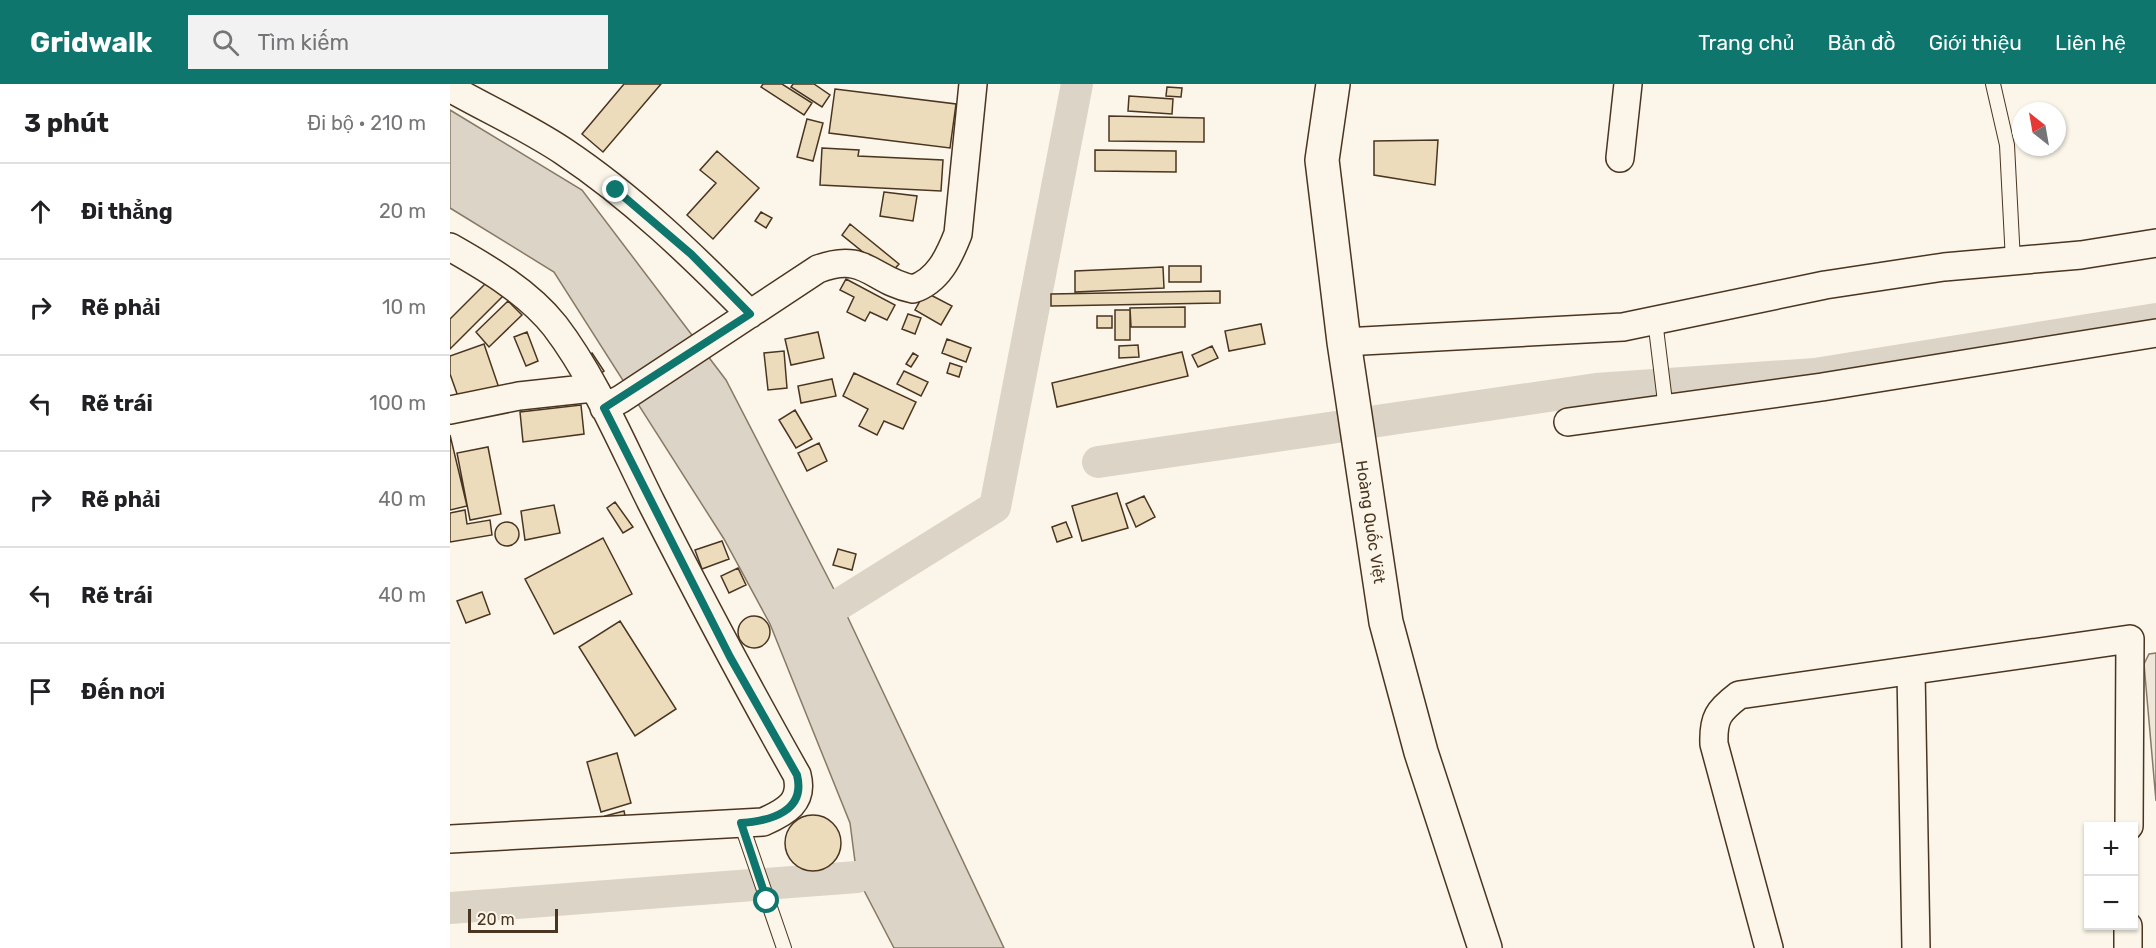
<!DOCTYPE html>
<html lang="vi">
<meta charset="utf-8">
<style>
body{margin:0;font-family:Rubik,sans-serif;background:#f2f2f2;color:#202124}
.controls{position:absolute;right:18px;bottom:18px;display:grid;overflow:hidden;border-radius:0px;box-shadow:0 2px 4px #0004}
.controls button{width:54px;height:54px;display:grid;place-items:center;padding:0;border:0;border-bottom:2px solid #e0e0e0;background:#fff;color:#202124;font:30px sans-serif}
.compass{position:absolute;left:1562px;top:18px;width:54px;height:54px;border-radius:50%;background:#fff;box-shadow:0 2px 4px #0004;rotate:329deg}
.scale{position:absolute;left:18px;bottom:15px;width:90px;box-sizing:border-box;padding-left:6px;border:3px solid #4a3520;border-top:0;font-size:16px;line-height:21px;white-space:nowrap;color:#4a3520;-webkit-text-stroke:4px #fbf6e9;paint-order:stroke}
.stop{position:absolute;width:18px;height:18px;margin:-14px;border:4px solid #0f766e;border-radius:50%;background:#fff}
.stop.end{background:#0f766e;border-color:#fff;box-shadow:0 2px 6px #0008}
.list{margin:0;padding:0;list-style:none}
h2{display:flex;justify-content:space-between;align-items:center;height:78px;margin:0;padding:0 24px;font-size:26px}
h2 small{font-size:20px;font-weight:400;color:#757577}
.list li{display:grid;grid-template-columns:39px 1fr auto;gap:18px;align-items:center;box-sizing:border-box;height:96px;padding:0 24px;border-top:2px solid #e0e0e0}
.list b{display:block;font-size:22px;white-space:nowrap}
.list em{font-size:20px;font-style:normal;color:#757577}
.icon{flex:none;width:33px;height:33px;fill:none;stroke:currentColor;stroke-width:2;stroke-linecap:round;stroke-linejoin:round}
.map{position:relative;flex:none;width:1706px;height:864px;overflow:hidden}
header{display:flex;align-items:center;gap:36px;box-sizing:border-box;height:84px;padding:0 30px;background:#0f766e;color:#fff}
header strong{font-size:28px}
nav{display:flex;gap:33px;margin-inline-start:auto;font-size:21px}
.search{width:420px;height:54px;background:#f2f2f2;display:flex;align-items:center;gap:15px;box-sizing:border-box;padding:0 21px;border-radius:0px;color:#757577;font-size:22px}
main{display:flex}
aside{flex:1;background:#fff}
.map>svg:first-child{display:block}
</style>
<header>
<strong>Gridwalk</strong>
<div class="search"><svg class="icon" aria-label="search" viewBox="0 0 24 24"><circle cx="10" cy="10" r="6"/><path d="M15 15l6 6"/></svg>Tìm kiếm</div>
<nav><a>Trang chủ</a><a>Bản đồ</a><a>Giới thiệu</a><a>Liên hệ</a></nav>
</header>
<main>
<aside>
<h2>3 phút<small>Đi bộ · 210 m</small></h2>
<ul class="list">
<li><svg class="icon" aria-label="ahead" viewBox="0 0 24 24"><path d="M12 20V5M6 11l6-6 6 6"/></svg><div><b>Đi thẳng</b></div><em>20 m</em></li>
<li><svg class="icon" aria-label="right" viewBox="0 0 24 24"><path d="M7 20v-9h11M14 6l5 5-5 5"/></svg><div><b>Rẽ phải</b></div><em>10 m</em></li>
<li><svg class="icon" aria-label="left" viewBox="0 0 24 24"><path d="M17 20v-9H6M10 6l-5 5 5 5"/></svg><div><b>Rẽ trái</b></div><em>100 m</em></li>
<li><svg class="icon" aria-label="right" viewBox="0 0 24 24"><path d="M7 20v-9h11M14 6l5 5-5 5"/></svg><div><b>Rẽ phải</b></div><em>40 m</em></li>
<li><svg class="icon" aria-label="left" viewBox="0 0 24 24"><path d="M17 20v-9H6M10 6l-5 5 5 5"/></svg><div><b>Rẽ trái</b></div><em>40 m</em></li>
<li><svg class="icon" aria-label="arrive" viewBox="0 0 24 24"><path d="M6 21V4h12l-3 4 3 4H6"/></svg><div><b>Đến nơi</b></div></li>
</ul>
</aside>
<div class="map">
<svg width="1706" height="864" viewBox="0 0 1706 864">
<rect width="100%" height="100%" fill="#fbf6e9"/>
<path fill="#ede6d9" stroke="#887966" stroke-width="1.5" d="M 1706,569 L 1706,717 L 1694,580 L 1699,570 Z"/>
<path fill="#dcd4c6" stroke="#887966" stroke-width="1.5" d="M 0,26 L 132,106 L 276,296 L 391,519 L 554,864 L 444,864 L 407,793 L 400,739 L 320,540 L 274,455 L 104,188 L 0,124 Z"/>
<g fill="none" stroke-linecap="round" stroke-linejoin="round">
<path stroke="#dcd4c6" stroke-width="32" d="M 648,378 L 1146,305 L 1365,290 L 1706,235
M 391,519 L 545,423 L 627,0
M 0,824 L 407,793"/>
</g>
<path fill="#ecdcbc" stroke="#4a3520" stroke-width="1.5" d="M 174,0 L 211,0 L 153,68 L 132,50 Z
M 313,0 L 332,0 L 362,19 L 354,31 L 311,3 Z
M 343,0 L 364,0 L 380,11 L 372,23 L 341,3 Z
M 717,3 L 732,4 L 731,13 L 716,12 Z
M 385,5 L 506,20 L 500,64 L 379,49 Z
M 679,12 L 723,15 L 722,30 L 678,27 Z
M 659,32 L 754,34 L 754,58 L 659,57 Z
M 357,35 L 373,39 L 363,77 L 347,73 Z
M 988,56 L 985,101 L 924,91 L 924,57 Z
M 372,64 L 409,66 L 408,72 L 493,76 L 491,107 L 370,101 Z
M 645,66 L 726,67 L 726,88 L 645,87 Z
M 267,67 L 309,104 L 263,155 L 237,131 L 266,99 L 250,86 Z
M 434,108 L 467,112 L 463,137 L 430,132 Z
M 311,128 L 322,134 L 316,144 L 305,137 Z
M 400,140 L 449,180 L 440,190 L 392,151 Z
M 719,182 L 751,182 L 751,198 L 719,198 Z
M 713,183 L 714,204 L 625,208 L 625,187 Z
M 40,195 L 55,210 L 0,265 L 0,235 Z
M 396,195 L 445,221 L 437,236 L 420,228 L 415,237 L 397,228 L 404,213 L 390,206 Z
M 770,207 L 770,219 L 601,222 L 601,210 Z
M 475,208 L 502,222 L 491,241 L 465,226 Z
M 58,217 L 72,231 L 39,263 L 26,248 Z
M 735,223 L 735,243 L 681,243 L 680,224 Z
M 665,226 L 680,226 L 680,256 L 665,256 Z
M 458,230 L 471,234 L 465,250 L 452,245 Z
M 647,232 L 662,232 L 662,244 L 647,244 Z
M 811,240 L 815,260 L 779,267 L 775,247 Z
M 77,248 L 88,277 L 76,282 L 64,253 Z
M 368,248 L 374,274 L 341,281 L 335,255 Z
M 497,255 L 521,264 L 516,278 L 492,269 Z
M 34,260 L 49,304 L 10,318 L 0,290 L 0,272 Z
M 688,261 L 689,273 L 669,274 L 669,262 Z
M 762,262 L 768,274 L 748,283 L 742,271 Z
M 334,267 L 337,304 L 318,306 L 314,269 Z
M 732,268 L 738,292 L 607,323 L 602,299 Z
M 142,269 L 154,287 L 144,294 L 132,277 Z
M 463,269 L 468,272 L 461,283 L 456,280 Z
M 500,279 L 512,283 L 509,293 L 497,289 Z
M 454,287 L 478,298 L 471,312 L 447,300 Z
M 404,289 L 466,318 L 453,345 L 434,337 L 427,351 L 409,342 L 418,325 L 393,312 Z
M 382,295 L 386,312 L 351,319 L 348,302 Z
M 131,321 L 134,350 L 73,358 L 70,328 Z
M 345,326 L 362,355 L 346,364 L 329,336 Z
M 0,351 L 17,422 L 0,426 Z
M 369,359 L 377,377 L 357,387 L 348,369 Z
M 38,363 L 51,430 L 20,436 L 7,369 Z
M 667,409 L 678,444 L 632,457 L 622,422 Z
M 694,412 L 705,433 L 686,443 L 676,420 Z
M 165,418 L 183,443 L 173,449 L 157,424 Z
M 104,421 L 110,449 L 75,456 L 71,427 Z
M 15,426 L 17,440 L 40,436 L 42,451 L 0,458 L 0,429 Z
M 616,438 L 622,453 L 607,458 L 602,443 Z
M45 450a12 12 0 1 1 24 0a12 12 0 1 1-24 0Z
M 153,454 L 182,510 L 104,550 L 75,495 Z
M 272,457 L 279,475 L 252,485 L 245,466 Z
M 388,465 L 406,470 L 402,486 L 383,481 Z
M 288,484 L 296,501 L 279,509 L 271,492 Z
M 32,508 L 40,530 L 16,539 L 7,517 Z
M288 548a16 16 0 1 1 32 0a16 16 0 1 1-32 0Z
M 170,537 L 226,625 L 185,652 L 129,563 Z
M 167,669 L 181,719 L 151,728 L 137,678 Z
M 174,727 L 177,741 L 157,745 L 155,732 Z
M335 759a28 28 0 1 1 56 0a28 28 0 1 1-56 0Z"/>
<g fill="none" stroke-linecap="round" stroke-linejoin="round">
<g stroke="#4a3520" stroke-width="16">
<path id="lane" d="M 1543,0 L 1557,61 L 1563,177
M 1205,236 L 1216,326
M 291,739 L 334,864"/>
</g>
<g stroke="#4a3520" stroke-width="30">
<path id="street" d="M 0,4 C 37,25 77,43 113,67 C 182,113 242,171 300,230
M 1170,74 L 1178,0
M 0,163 C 37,184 78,208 105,242 C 144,293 172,360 201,418 C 248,510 296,601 347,691 C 354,718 336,728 313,738 L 0,755
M 894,258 L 1173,243 L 1375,201 L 1494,183 L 1631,171 L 1706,159
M 154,324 L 171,315 L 368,185 C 416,167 422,197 463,205 C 488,197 499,173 508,150 L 523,0
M 0,326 L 69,312 L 143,304
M 1118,338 L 1372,303 L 1706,249
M 1461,587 L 1466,864
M 1319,864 L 1264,660 C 1263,634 1268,627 1289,611 L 1680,555 L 1679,742
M 1678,864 L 1678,842"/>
</g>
<g stroke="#4a3520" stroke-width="36">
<g id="secondary">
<path id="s1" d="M 883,0 L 872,76 L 894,258 L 936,538 L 971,668 L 1035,864"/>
</g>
</g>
<use href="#lane" stroke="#fbf6e9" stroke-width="14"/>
<use href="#street" stroke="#fbf6e9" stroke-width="27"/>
<use href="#secondary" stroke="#fbf6e9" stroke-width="33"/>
</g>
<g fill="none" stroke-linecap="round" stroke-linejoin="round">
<path stroke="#0f766e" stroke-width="8" d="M 166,106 L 241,170 L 300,230 L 154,324 L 280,573 L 347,691 C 356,727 321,737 291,739 L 317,817"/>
</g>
<g text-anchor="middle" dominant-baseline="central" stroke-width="4.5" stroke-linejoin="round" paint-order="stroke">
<g font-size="16" fill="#4a3520" stroke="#fbf6e9">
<text stroke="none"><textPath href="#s1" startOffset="442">Hoàng Quốc Việt</textPath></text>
</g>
</g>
</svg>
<div class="controls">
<button>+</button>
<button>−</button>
</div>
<svg class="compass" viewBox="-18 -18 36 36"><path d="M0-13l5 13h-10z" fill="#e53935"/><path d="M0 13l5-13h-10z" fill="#757577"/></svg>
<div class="scale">20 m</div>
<div class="stop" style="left:317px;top:817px"></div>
<div class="stop end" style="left:166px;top:106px"></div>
</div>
</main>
